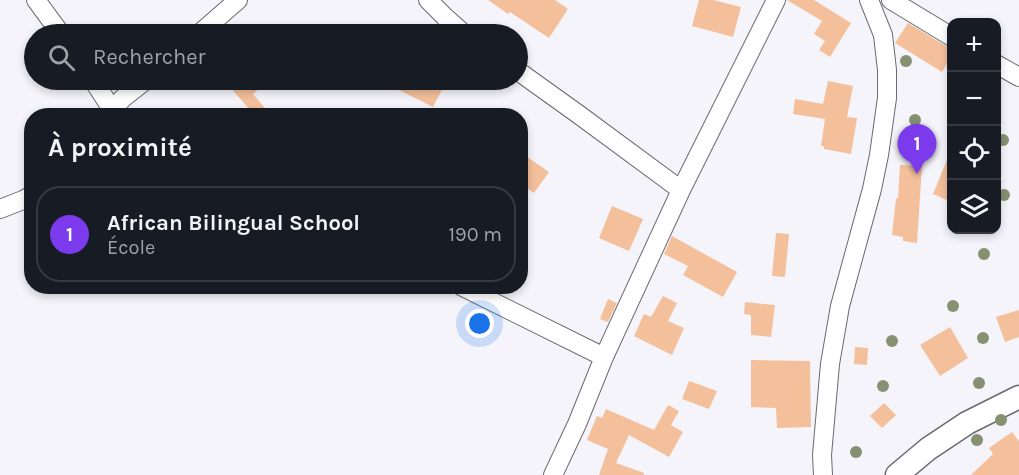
<!DOCTYPE html>
<html lang="fr">
<meta charset="utf-8">
<style>
body{margin:0;font-family:Karla,sans-serif;background:#242831;color:#f1f3f6}
.controls{position:absolute;right:18px;top:18px;display:grid;overflow:hidden;border-radius:12px;box-shadow:0 3px 9px #0003}
.controls button{width:54px;height:54px;display:grid;place-items:center;padding:0;border:0;border-bottom:2px solid #363941;background:#171b24;color:#f1f3f6;font:30px sans-serif}
.you{position:absolute;left:480px;top:324px;width:21px;height:21px;margin:-15px;border:4px solid #fff;border-radius:50%;background:#1a73e8;box-shadow:0 0 0 9px #1a73e833}
.badge{display:grid;place-items:center;width:39px;height:39px;border-radius:50%;background:#7c3aed;color:#fff;font-size:20px;font-weight:700}
.pin{position:absolute;translate:-50% -50px;filter:drop-shadow(0 2px 3px #0008)}
.pin::after{content:'';position:absolute;top:32px;width:21px;height:18px;background:inherit;clip-path:polygon(0 0,100% 0,50% 100%)}
.list{margin:0;padding:0;list-style:none}
h2{display:flex;justify-content:space-between;align-items:center;height:78px;margin:0;padding:0 24px;font-size:26px}
h2 small{font-size:20px;font-weight:400;color:#9ea1a6}
.list li{display:grid;grid-template-columns:39px 1fr auto;gap:18px;align-items:center;box-sizing:border-box;height:96px;margin:0 12px 12px;padding:0 12px;border:2px solid #363941;border-radius:24px}
.list b{display:block;font-size:22px;white-space:nowrap}
.list p{margin:0;font-size:20px;white-space:nowrap;color:#9ea1a6}
.list em{font-size:20px;font-style:normal;color:#9ea1a6}
.icon{flex:none;width:33px;height:33px;fill:none;stroke:currentColor;stroke-width:2;stroke-linecap:round;stroke-linejoin:round}
.map{position:relative;flex:none;width:1019px;height:475px;overflow:hidden}
.search{position:absolute;background:#171b24;box-shadow:0 3px 9px #0003;left:24px;top:24px;width:504px;height:66px;display:flex;align-items:center;gap:15px;box-sizing:border-box;padding:0 21px;border-radius:33px;color:#9ea1a6;font-size:22px}
.panel{position:absolute;background:#171b24;box-shadow:0 3px 9px #0003;left:24px;top:108px;width:504px;height:186px;border-radius:24px}
.map>svg:first-child{display:block}
</style>
<div class="map">
<svg width="1019" height="475" viewBox="0 0 1019 475">
<rect width="100%" height="100%" fill="#f4f4fa"/>
<path fill="#f4c09c" d="M 488,0 L 555,0 L 568,9 L 549,38 L 510,12 L 508,14 Z
M 699,0 L 713,0 L 741,7 L 733,37 L 692,26 Z
M 787,0 L 814,0 L 851,23 L 830,57 L 819,50 L 825,41 L 814,34 L 822,21 Z
M 908,23 L 951,49 L 951,57 L 942,72 L 895,43 Z
M 224,80 L 270,80 L 253,94 L 272,116 L 255,116 Z
M 405,80 L 447,80 L 433,107 L 399,90 Z
M 828,81 L 853,86 L 847,117 L 857,118 L 851,154 L 824,149 L 824,146 L 821,146 L 825,119 L 793,114 L 795,99 L 823,104 Z
M 951,150 L 951,202 L 933,194 Z
M 520,152 L 549,172 L 534,193 L 520,183 Z
M 900,165 L 922,166 L 917,243 L 903,241 L 903,237 L 892,235 L 896,198 L 898,199 Z
M 612,206 L 643,219 L 629,251 L 599,238 Z
M 776,233 L 789,234 L 785,277 L 772,276 Z
M 672,236 L 737,272 L 723,297 L 683,275 L 688,266 L 664,254 Z
M 663,296 L 677,303 L 668,321 L 684,328 L 672,355 L 634,336 L 644,314 L 651,317 Z
M 608,299 L 617,303 L 608,322 L 600,319 Z
M 745,302 L 775,305 L 771,337 L 751,335 L 751,315 L 744,314 Z
M 1019,310 L 1019,337 L 1005,342 L 996,317 Z
M 950,327 L 968,358 L 940,376 L 920,345 Z
M 855,347 L 868,348 L 867,365 L 854,364 Z
M 751,360 L 810,361 L 811,427 L 777,428 L 776,408 L 751,407 Z
M 689,381 L 717,391 L 709,409 L 682,399 Z
M 884,403 L 896,415 L 882,428 L 870,416 Z
M 668,405 L 679,411 L 671,425 L 683,432 L 669,457 L 629,435 L 616,463 L 644,473 L 644,475 L 599,475 L 608,449 L 587,440 L 597,416 L 602,418 L 606,409 L 654,430 Z
M 1012,432 L 1019,441 L 1019,475 L 971,475 L 993,454 L 989,448 Z"/>
<g fill="none" stroke-linecap="round" stroke-linejoin="round">
<g stroke="#6b6a70" stroke-width="20">
<path id="minor" d="M 36,0 L 61,34
M 428,0 L 445,17 L 464,34
M 891,0 L 952,37
M 199,34 L 238,0
M 996,64 L 1019,77
M 518,71 L 578,114 L 681,190 L 604,357
M 93,80 L 113,111
M 109,116 L 122,99 L 146,80
M 681,190 L 776,0
M 0,209 L 23,200 L 32,195
M 461,286 L 604,357 L 577,424 L 553,475
M 823,475 L 822,455 L 830,364 L 840,306 L 872,189 L 879,155 L 887,98 L 887,70 L 883,35 L 869,0"/>
</g>
<g stroke="#6b6a70" stroke-width="25">
<path id="major" d="M 897,475 L 928,449 L 967,423 L 1019,397"/>
</g>
<use href="#minor" stroke="#fff" stroke-width="18"/>
<use href="#major" stroke="#fff" stroke-width="22"/>
</g>
<g fill="#879072">
<circle cx="906" cy="61" r="6"/>
<circle cx="915" cy="120" r="6"/>
<circle cx="1003" cy="140" r="6"/>
<circle cx="908" cy="149" r="6"/>
<circle cx="1004" cy="195" r="6"/>
<circle cx="984" cy="254" r="6"/>
<circle cx="953" cy="306" r="6"/>
<circle cx="983" cy="338" r="6"/>
<circle cx="892" cy="341" r="6"/>
<circle cx="979" cy="383" r="6"/>
<circle cx="883" cy="386" r="6"/>
<circle cx="1001" cy="420" r="6"/>
<circle cx="977" cy="440" r="6"/>
<circle cx="856" cy="452" r="6"/>
</g>
</svg>
<div class="controls">
<button>+</button>
<button>−</button>
<button><svg class="icon" aria-label="locate" viewBox="0 0 24 24"><circle cx="12" cy="12" r="6"/><path d="M12 2v4M12 18v4M2 12h4M18 12h4"/></svg></button>
<button><svg class="icon" aria-label="layers" viewBox="0 0 24 24"><path d="M12 4l9 5-9 5-9-5zM3 14l9 5 9-5"/></svg></button>
</div>
<div class="you"></div>
<div class="pin badge" style="left:917px;top:174px">1</div>
<div class="search"><svg class="icon" aria-label="search" viewBox="0 0 24 24"><circle cx="10" cy="10" r="6"/><path d="M15 15l6 6"/></svg>Rechercher</div>
<section class="panel">
<h2>À proximité<small></small></h2>
<ul class="list">
<li><span class="badge">1</span><div><b>African Bilingual School</b><p>École</p></div><em>190 m</em></li>
</ul>
</section>
</div>
